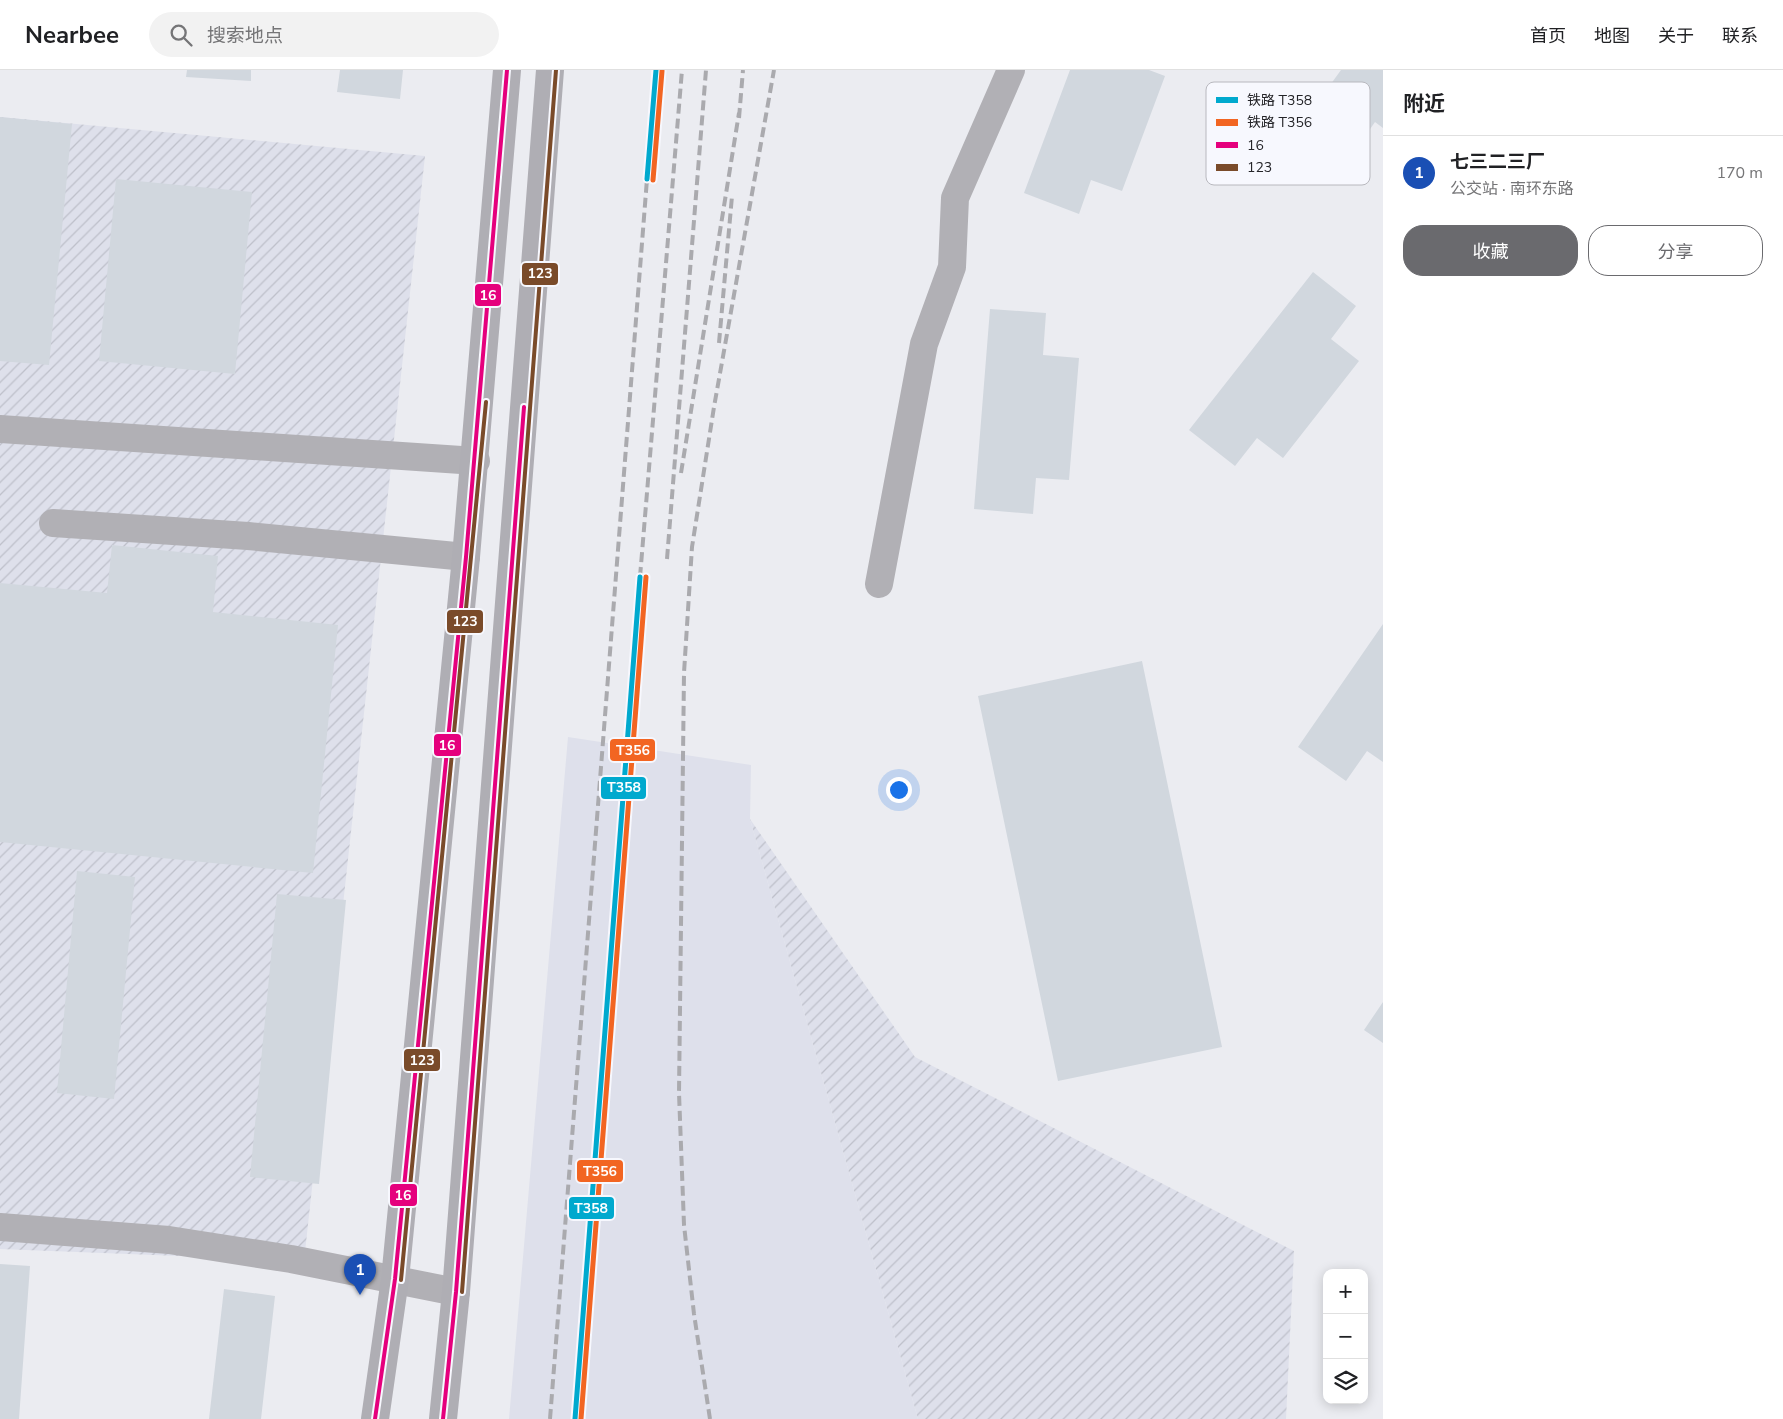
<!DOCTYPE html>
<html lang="zh">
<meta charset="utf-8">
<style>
body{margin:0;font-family:"Nunito Sans","Noto Sans SC",sans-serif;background:#f2f2f2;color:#202124}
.controls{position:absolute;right:15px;bottom:15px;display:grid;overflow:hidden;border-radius:10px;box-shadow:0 2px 12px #0003}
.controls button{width:45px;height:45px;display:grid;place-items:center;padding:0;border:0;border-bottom:1px solid #e0e0e0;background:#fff;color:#202124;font:25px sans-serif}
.you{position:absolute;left:898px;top:719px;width:18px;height:18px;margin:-12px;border:4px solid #fff;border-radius:50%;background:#1a73e8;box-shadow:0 0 0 8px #1a73e833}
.badge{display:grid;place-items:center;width:32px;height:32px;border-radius:50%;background:#6a6a6e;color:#fff;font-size:16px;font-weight:700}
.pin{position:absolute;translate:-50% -41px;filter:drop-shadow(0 1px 2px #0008)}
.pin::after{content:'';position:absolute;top:26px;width:18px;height:15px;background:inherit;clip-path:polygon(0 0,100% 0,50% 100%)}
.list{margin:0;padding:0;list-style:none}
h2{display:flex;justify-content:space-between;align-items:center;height:65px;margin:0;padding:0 20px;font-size:21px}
h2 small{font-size:16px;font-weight:400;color:#757577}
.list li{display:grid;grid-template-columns:32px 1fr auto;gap:15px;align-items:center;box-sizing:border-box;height:75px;padding:0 20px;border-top:1px solid #e0e0e0}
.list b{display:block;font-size:19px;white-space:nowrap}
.list p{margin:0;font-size:16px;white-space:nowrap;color:#757577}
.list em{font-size:16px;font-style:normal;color:#757577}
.actions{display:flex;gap:10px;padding:15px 20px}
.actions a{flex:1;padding:11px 0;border:1px solid #6a6a6e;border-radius:20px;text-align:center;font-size:18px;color:#6a6a6e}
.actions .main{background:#6a6a6e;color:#fff}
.icon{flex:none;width:28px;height:28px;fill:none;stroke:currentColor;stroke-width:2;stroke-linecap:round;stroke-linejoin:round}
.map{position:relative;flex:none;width:1383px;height:1349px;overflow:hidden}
header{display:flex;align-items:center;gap:30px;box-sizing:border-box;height:70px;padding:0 25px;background:#fff;border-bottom:1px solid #e0e0e0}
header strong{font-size:24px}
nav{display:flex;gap:28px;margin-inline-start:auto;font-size:18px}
.search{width:350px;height:45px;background:#f2f2f2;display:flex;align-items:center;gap:12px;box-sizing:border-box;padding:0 18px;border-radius:28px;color:#757577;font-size:19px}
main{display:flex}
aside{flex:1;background:#fff}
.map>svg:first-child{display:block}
</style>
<header>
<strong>Nearbee</strong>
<div class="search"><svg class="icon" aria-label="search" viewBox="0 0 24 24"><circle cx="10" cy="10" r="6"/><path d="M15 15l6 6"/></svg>搜索地点</div>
<nav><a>首页</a><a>地图</a><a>关于</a><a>联系</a></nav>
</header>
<main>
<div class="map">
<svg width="1383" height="1349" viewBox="0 0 1383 1349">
<defs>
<pattern id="industrial-furrows" width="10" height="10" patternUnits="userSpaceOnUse" patternTransform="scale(1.25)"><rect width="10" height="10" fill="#dee0eb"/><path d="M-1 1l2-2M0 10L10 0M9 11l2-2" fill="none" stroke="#bec0ca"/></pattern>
</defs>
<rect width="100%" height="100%" fill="#ebecf1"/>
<path fill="#dee0eb" d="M 568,667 L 751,695 L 750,749 L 918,1349 L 509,1349 Z"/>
<path fill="url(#industrial-furrows)" d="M 0,47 L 425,86 L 304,1191 L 0,1179 Z
M 750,749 L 915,987 L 1294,1181 L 1286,1349 L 918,1349 Z"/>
<path fill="#d1d7de" d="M 187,0 L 251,0 L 251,11 L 186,7 Z
M 340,0 L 403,0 L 400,29 L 337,22 Z
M 1070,0 L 1149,0 L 1165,6 L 1122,121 L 1091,110 L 1079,144 L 1024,123 Z
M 1341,0 L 1383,0 L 1383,58 L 1375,52 L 1354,82 L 1307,47 Z
M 0,47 L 72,54 L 49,295 L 0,291 Z
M 116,109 L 252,122 L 235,304 L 99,291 Z
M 1313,202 L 1356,236 L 1331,269 L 1359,291 L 1283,388 L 1257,368 L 1235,396 L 1189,360 Z
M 990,239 L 1046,243 L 1043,285 L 1079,288 L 1069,410 L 1036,408 L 1033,444 L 974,439 Z
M 112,475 L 218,486 L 213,542 L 338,555 L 313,803 L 0,772 L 0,513 L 107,523 Z
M 1383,554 L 1383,692 L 1367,681 L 1346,711 L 1298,677 Z
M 1142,591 L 1222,977 L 1058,1011 L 978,626 Z
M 77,801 L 135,807 L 114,1029 L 57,1023 Z
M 277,824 L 346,830 L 319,1114 L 250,1107 Z
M 1383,932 L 1383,973 L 1364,960 Z
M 0,1194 L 30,1196 L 19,1349 L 0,1349 Z
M 224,1219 L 275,1226 L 261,1349 L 209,1349 Z"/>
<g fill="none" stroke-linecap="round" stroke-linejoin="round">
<path stroke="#b1b0b5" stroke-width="28" d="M 0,359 L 476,391
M 53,453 L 248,466 L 466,487
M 879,514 L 924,274 L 952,197 L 955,128 L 1011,0
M 0,1157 L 169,1170 L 291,1189 L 456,1222"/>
<path stroke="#afaeb4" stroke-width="28" d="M 375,1349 L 395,1209 L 466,487 L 507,0
M 443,1349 L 456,1222 L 550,0"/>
<path stroke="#aaaaae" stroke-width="4" stroke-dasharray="10 5" stroke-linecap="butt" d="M 739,48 L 743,0
M 719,273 L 732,126
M 681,403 L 739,43
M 667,489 L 706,0
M 640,507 L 682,0
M 550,1349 L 647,109
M 710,1349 L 694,1244 L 684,1155 L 679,1023 L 684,603 L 692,477 L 714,337 L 774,0"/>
<g stroke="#f7f8fe" stroke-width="8">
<path id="bus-1" d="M 375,1349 L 395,1209 L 466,487 L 507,0
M 443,1349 L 456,1222 L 524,337"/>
</g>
<g stroke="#f7f8fe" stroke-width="8">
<path id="bus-2" d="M 401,1210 L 486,332
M 462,1222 L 556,0"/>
</g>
<use href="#bus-1" stroke="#e5007d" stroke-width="4"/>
<use href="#bus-2" stroke="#7a4b2a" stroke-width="4"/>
<g stroke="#f7f8fe" stroke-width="9">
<path id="rail-1" d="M 647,109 L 656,0
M 575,1349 L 640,507"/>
</g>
<g stroke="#f7f8fe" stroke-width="9">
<path id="rail-2" d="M 653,110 L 662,1
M 581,1349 L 646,507"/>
</g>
<use href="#rail-1" stroke="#00a9ce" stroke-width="5"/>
<use href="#rail-2" stroke="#f26522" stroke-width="5"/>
</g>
<rect x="1206" y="12" width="164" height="103" rx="8" fill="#f7f8fe" stroke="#b8b8be" stroke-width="1"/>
<rect x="1216" y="27" width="22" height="6" fill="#00a9ce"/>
<rect x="1216" y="49" width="22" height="7" fill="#f26522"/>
<rect x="1216" y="72" width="22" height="6" fill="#e5007d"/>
<rect x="1216" y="94" width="22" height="7" fill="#7a4b2a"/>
<g font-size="14" fill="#242428">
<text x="1247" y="35">铁路 T358</text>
<text x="1247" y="57">铁路 T356</text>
<text x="1247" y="80">16</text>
<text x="1247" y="102">123</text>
</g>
<g stroke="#f7f8fe" stroke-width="2">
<rect x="521" y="192" width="38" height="24" rx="5" fill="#7a4b2a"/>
<rect x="474" y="213" width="28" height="24" rx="5" fill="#e5007d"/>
<rect x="446" y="539" width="38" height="25" rx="5" fill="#7a4b2a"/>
<rect x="433" y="663" width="29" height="24" rx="5" fill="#e5007d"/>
<rect x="609" y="668" width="47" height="24" rx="5" fill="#f26522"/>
<rect x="600" y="706" width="47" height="24" rx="5" fill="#00a9ce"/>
<rect x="403" y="978" width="38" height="24" rx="5" fill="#7a4b2a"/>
<rect x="576" y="1089" width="48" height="24" rx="5" fill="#f26522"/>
<rect x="389" y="1113" width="29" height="24" rx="5" fill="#e5007d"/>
<rect x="568" y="1126" width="47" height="24" rx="5" fill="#00a9ce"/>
</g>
<g font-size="14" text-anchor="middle" font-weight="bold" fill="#fff">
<text x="540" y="208">123</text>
<text x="488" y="230">16</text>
<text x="465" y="556">123</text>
<text x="447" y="680">16</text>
<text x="633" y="685">T356</text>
<text x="624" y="722">T358</text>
<text x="422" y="995">123</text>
<text x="600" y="1106">T356</text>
<text x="403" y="1130">16</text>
<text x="591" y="1143">T358</text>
</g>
</svg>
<div class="controls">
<button>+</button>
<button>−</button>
<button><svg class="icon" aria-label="layers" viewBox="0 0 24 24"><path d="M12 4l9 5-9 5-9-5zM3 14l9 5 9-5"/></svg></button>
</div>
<div class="you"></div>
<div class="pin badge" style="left:360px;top:1225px;background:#1a4fb4">1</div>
</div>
<aside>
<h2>附近<small></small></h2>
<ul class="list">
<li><span class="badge" style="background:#1a4fb4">1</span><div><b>七三二三厂</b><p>公交站 · 南环东路</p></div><em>170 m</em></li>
</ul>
<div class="actions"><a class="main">收藏</a><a>分享</a></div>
</aside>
</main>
